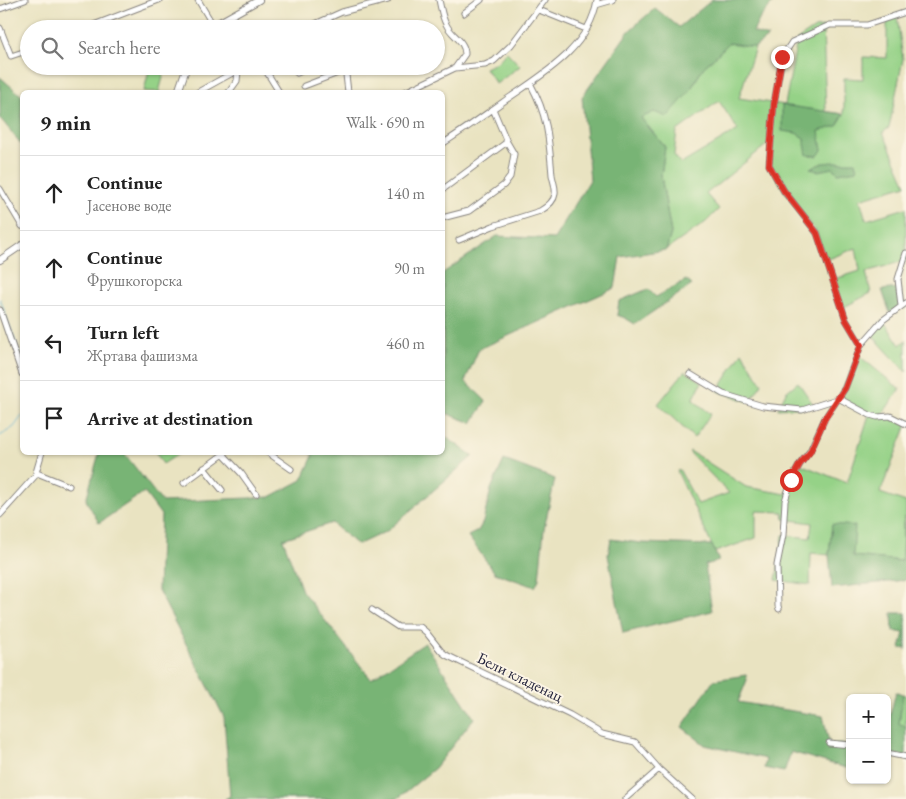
<!DOCTYPE html>
<meta charset="utf-8">
<style>
body{margin:0;font-family:"EB Garamond",serif;background:#f6f6f6;color:#222}
.controls{position:absolute;right:15px;bottom:15px;display:grid;overflow:hidden;border-radius:8px;box-shadow:0 1px 4px #0004}
.controls button{width:45px;height:45px;display:grid;place-items:center;padding:0;border:0;border-bottom:1px solid #e0e0e0;background:#fff;color:#222;font:25px sans-serif}
.stop{position:absolute;width:15px;height:15px;margin:-11px;border:4px solid #d93025;border-radius:50%;background:#fff}
.stop.end{background:#d93025;border-color:#fff;box-shadow:0 1px 5px #0008}
.list{margin:0;padding:0;list-style:none}
h2{display:flex;justify-content:space-between;align-items:center;height:65px;margin:0;padding:0 20px;font-size:21px}
h2 small{font-size:16px;font-weight:400;color:#767676}
.list li{display:grid;grid-template-columns:32px 1fr auto;gap:15px;align-items:center;box-sizing:border-box;height:75px;padding:0 20px;border-top:1px solid #e0e0e0}
.list b{display:block;font-size:19px;white-space:nowrap}
.list p{margin:0;font-size:16px;white-space:nowrap;color:#767676}
.list em{font-size:16px;font-style:normal;color:#767676}
.icon{flex:none;width:28px;height:28px;fill:none;stroke:currentColor;stroke-width:2;stroke-linecap:round;stroke-linejoin:round}
.map{position:relative;flex:none;width:906px;height:799px;overflow:hidden}
.search{position:absolute;background:#fff;box-shadow:0 1px 4px #0004;left:20px;top:20px;width:425px;height:55px;display:flex;align-items:center;gap:12px;box-sizing:border-box;padding:0 18px;border-radius:28px;color:#767676;font-size:19px}
.panel{position:absolute;background:#fff;box-shadow:0 1px 4px #0004;left:20px;top:90px;width:425px;height:365px;border-radius:8px}
.map>svg:first-child{display:block}
</style>
<div class="map">
<svg width="906" height="799" viewBox="0 0 906 799">
<rect width="100%" height="100%" fill="#fcf5e5"/>
<filter id="ink" filterUnits="userSpaceOnUse"><feTurbulence type="fractalNoise" baseFrequency=".02" numOctaves="2"/><feDisplacementMap in="SourceGraphic" scale="10" xChannelSelector="R" yChannelSelector="G"/><feConvolveMatrix kernelMatrix="1 2 1 2 8 2 1 2 1" color-interpolation-filters="sRGB"/></filter>
<filter id="wash" filterUnits="userSpaceOnUse"><feTurbulence type="fractalNoise" baseFrequency=".0096" numOctaves="4" result="noise"/><feDisplacementMap in="SourceGraphic" scale="20" xChannelSelector="R" yChannelSelector="G"/><feGaussianBlur stdDeviation="1.12" result="paint"/><feColorMatrix in="noise" values="0 0 0 0 0 0 0 0 0 0 0 0 0 0 0 0 0 1.4 0 .05"/><feComposite in="paint" operator="in"/></filter>
<g filter="url(#wash)">
<rect width="100%" height="100%" fill="#e9e3c1"/>
<path fill="#95d287" stroke="#5c7a61" fill-rule="evenodd" d="M 897,16 L 903,59 L 889,128 L 883,132 L 906,185 L 860,199 L 866,220 L 906,208 L 906,263 L 903,261 L 866,272 L 871,293 L 842,308 L 832,280 L 860,271 L 856,248 L 826,260 L 817,233 L 784,191 L 769,165 L 770,142 L 706,194 L 719,209 L 706,222 L 666,250 L 671,233 L 661,176 L 665,147 L 641,118 L 689,92 L 703,68 L 729,43 L 755,47 L 739,98 L 785,105 L 797,40 L 815,28 L 823,27 L 826,112 L 844,114 L 844,78 L 863,79 L 863,57 L 887,58 L 887,21 ZM 719,101 L 738,130 L 681,164 L 674,155 L 677,131 Z
M 507,52 L 520,66 L 496,84 L 485,68 L 496,63 Z
M 150,66 L 166,66 L 159,92 L 144,91 Z
M 883,320 L 900,345 L 906,340 L 906,372 L 871,334 Z
M 742,352 L 762,384 L 749,402 L 718,391 Z
M 858,355 L 900,389 L 881,416 L 890,416 L 906,424 L 906,427 L 880,493 L 906,502 L 906,515 L 903,523 L 902,561 L 853,556 L 832,525 L 829,555 L 811,553 L 810,585 L 776,580 L 783,535 L 810,538 L 812,523 L 784,519 L 783,512 L 756,511 L 756,538 L 715,552 L 677,471 L 679,469 L 698,504 L 729,493 L 689,452 L 690,451 L 746,487 L 786,494 L 800,464 L 847,483 L 869,415 L 838,398 Z
M 685,371 L 702,382 L 693,400 L 711,414 L 694,438 L 658,404 Z
M 798,382 L 815,407 L 778,409 L 786,392 Z
M 158,452 L 180,452 L 180,453 L 163,464 L 156,453 Z
M 903,694 L 906,695 L 906,726 L 899,724 Z"/>
<path fill="#78b474" stroke="#4d6b58" d="M 712,0 L 775,0 L 760,18 L 753,32 L 768,37 L 755,47 L 729,43 L 703,68 L 689,92 L 667,117 L 654,112 L 641,118 L 665,147 L 661,176 L 671,233 L 666,250 L 620,257 L 615,288 L 479,349 L 465,381 L 486,401 L 472,423 L 443,412 L 443,273 L 497,236 L 554,239 L 590,180 L 582,97 L 629,31 L 655,8 L 679,27 Z
M 0,77 L 22,96 L 22,145 L 0,118 Z
M 782,105 L 844,114 L 837,126 L 819,131 L 822,150 L 818,156 L 807,155 L 804,138 L 796,133 L 782,131 Z
M 834,162 L 855,162 L 857,170 L 838,173 L 833,168 L 818,171 L 810,168 L 823,163 Z
M 686,280 L 692,285 L 635,324 L 625,318 L 617,315 L 619,301 L 648,289 L 656,297 Z
M 899,288 L 901,306 L 890,313 L 882,290 Z
M 443,435 L 473,456 L 387,531 L 357,545 L 332,523 L 283,539 L 302,591 L 371,679 L 425,643 L 474,718 L 435,768 L 397,799 L 225,799 L 230,796 L 224,717 L 158,590 L 161,515 L 144,492 L 99,523 L 86,500 L 99,453 L 124,453 L 162,502 L 270,497 L 302,480 L 313,456 L 311,453 L 442,452 Z
M 504,460 L 555,479 L 544,529 L 539,579 L 535,587 L 495,573 L 468,536 L 478,531 L 483,522 L 491,489 Z
M 905,516 L 906,580 L 832,588 L 829,555 L 832,524 L 855,526 L 853,556 L 902,561 L 903,523 Z
M 611,539 L 641,543 L 712,545 L 719,561 L 705,565 L 712,611 L 623,633 L 608,555 Z
M 892,613 L 906,613 L 906,649 L 900,648 L 904,633 L 893,631 Z
M 746,675 L 747,680 L 738,702 L 823,716 L 829,743 L 850,745 L 850,769 L 791,752 L 784,772 L 764,768 L 766,759 L 705,745 L 682,727 L 714,680 Z
M 896,692 L 903,694 L 899,724 L 906,726 L 906,757 L 887,753 L 887,727 Z"/>
<g fill="none" stroke-linecap="round" stroke-linejoin="round">
<path stroke="#53acd0" stroke-width="1" d="M 0,299 L 22,360
M 0,436 L 14,427 L 22,416"/>
</g>
</g>
<g filter="url(#ink)">
<g fill="none" stroke-linecap="round" stroke-linejoin="round">
<g stroke="#86827e" stroke-width="7">
<path id="minor" d="M 198,0 L 213,25
M 439,0 C 441,8 442,17 446,24 C 451,36 465,40 465,54 L 455,68
M 596,5 L 613,0
M 0,9 L 25,0
M 539,10 L 586,29
M 464,13 L 481,0
M 329,17 L 333,29
M 0,28 L 11,56 L 29,50
M 83,29 L 159,0
M 304,29 L 342,12 L 388,0
M 263,66 L 279,92
M 345,66 L 348,92
M 297,73 L 312,66
M 304,86 L 346,70
M 198,92 L 245,66
M 229,92 L 237,81 L 238,71
M 405,92 L 455,68 L 485,65 L 494,61 L 511,45 L 545,0
M 442,144 C 463,131 483,116 503,102 C 540,76 589,50 597,0
M 0,189 L 22,226
M 442,190 L 507,142
M 442,218 L 469,211 L 504,185 L 510,177 L 514,154 L 507,142 L 493,109
M 459,240 L 493,226 L 540,211 C 547,207 554,202 555,194 C 556,188 553,181 552,175 C 549,140 548,116 531,85
M 901,306 L 898,279 L 906,253
M 0,310 L 22,374
M 861,345 L 846,320 L 817,233 L 784,191 L 769,165 L 774,104 L 782,57 L 792,42 L 830,25 L 867,25 L 906,12
M 690,374 L 723,394 L 763,406 L 802,410 L 837,399
M 838,398 L 870,415 L 877,417 L 890,416 L 906,424
M 267,452 L 291,469
M 223,454 L 241,473 L 256,494
M 204,468 L 222,490
M 37,473 L 69,486
M 184,483 L 225,453
M 0,515 L 35,476 L 42,452
M 779,609 L 778,606 L 777,565 L 783,535 L 785,501 L 791,481 L 800,464 L 810,451 L 825,418 L 845,388 L 861,345 L 883,320 L 906,303
M 372,610 L 398,627 L 420,627 L 426,632 L 441,651 L 446,655 L 570,715 L 602,734 L 635,742 L 659,769 L 692,799
M 829,743 L 850,745
M 887,753 L 906,757
M 625,799 L 659,769"/>
</g>
<g stroke="#86827e" stroke-width="8">
<path id="major" d="M 207,29 L 259,0
M 178,92 L 187,66
M 0,260 L 22,245"/>
</g>
<use href="#minor" stroke="#fff" stroke-width="5"/>
<use href="#major" stroke="#fff" stroke-width="6"/>
</g>
</g>
<g fill="none" stroke-linecap="round" stroke-linejoin="round" filter="url(#ink)">
<path stroke="#d93025" stroke-width="6" d="M 782,57 L 774,104 L 769,165 L 784,191 L 817,233 L 846,320 L 861,345 L 845,388 L 825,418 L 810,452 L 800,464 L 791,480"/>
</g>
<g text-anchor="middle" dominant-baseline="central" stroke-width="4" stroke-linejoin="round" paint-order="stroke">
<g font-size="16" fill="#22223b" stroke="#fcf5e5">
<text transform="translate(520 677) rotate(26)">Бели кладенац</text>
</g>
</g>
</svg>
<div class="controls">
<button>+</button>
<button>−</button>
</div>
<div class="stop" style="left:791px;top:480px"></div>
<div class="stop end" style="left:782px;top:57px"></div>
<div class="search"><svg class="icon" aria-label="search" viewBox="0 0 24 24"><circle cx="10" cy="10" r="6"/><path d="M15 15l6 6"/></svg>Search here</div>
<section class="panel">
<h2>9 min<small>Walk · 690 m</small></h2>
<ul class="list">
<li><svg class="icon" aria-label="ahead" viewBox="0 0 24 24"><path d="M12 20V5M6 11l6-6 6 6"/></svg><div><b>Continue</b><p>Јасенове воде</p></div><em>140 m</em></li>
<li><svg class="icon" aria-label="ahead" viewBox="0 0 24 24"><path d="M12 20V5M6 11l6-6 6 6"/></svg><div><b>Continue</b><p>Фрушкогорска</p></div><em>90 m</em></li>
<li><svg class="icon" aria-label="left" viewBox="0 0 24 24"><path d="M17 20v-9H6M10 6l-5 5 5 5"/></svg><div><b>Turn left</b><p>Жртава фашизма</p></div><em>460 m</em></li>
<li><svg class="icon" aria-label="arrive" viewBox="0 0 24 24"><path d="M6 21V4h12l-3 4 3 4H6"/></svg><div><b>Arrive at destination</b></div></li>
</ul>
</section>
</div>
